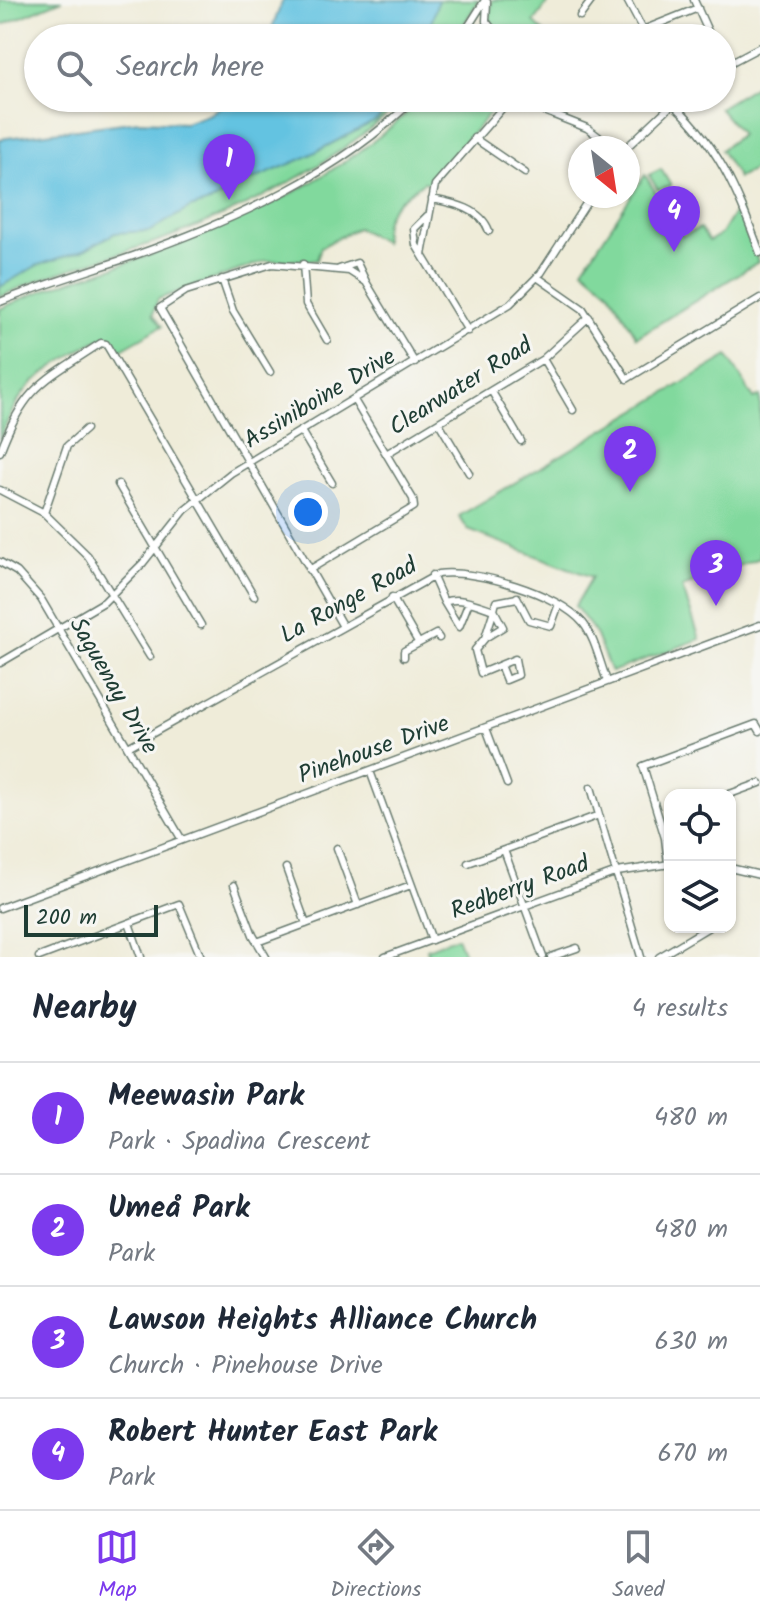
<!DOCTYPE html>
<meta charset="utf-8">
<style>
body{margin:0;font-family:Kalam,sans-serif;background:#f6f6f7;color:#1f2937}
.controls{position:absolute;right:24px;bottom:24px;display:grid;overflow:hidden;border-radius:16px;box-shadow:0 2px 6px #0004}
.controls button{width:72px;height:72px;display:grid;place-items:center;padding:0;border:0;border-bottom:2px solid #e0e1e3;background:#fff;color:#1f2937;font:40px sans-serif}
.compass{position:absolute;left:568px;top:136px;width:72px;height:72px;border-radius:50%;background:#fff;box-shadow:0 2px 6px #0004;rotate:150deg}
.scale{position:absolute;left:24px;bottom:20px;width:134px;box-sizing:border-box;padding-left:8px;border:4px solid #1f3d34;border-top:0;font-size:22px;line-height:28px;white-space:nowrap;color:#1f3d34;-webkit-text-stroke:6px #f6f6f2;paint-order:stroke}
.you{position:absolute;left:308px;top:512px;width:28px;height:28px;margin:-20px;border:6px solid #fff;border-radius:50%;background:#1a73e8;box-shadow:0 0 0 12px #1a73e833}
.badge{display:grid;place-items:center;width:52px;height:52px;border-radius:50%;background:#7c3aed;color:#fff;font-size:26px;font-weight:700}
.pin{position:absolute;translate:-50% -66px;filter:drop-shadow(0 2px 4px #0008)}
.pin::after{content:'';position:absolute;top:42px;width:28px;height:24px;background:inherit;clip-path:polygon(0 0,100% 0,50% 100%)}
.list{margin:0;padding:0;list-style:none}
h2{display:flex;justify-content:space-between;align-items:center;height:104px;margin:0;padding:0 32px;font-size:34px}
h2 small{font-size:26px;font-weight:400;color:#747a83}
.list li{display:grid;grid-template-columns:52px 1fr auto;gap:24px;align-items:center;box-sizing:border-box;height:112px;padding:0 32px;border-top:2px solid #e0e1e3}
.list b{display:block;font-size:30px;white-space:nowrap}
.list p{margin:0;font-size:26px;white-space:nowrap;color:#747a83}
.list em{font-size:26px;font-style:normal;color:#747a83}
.icon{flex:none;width:44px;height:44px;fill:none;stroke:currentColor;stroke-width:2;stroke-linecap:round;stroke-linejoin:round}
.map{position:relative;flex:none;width:760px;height:957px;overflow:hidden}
.search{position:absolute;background:#fff;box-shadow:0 2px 6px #0004;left:24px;right:24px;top:24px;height:88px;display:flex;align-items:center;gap:20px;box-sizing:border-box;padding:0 28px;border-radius:44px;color:#747a83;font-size:30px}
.sheet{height:552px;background:#fff}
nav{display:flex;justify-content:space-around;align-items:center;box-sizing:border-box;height:112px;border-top:2px solid #e0e1e3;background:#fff;font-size:22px;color:#747a83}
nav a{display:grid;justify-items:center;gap:4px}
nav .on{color:#7c3aed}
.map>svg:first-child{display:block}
</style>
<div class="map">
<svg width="760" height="957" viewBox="0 0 760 957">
<rect width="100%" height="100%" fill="#f6f6f2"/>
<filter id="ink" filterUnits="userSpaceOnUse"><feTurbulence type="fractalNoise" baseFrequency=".0125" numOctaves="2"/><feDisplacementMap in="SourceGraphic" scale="16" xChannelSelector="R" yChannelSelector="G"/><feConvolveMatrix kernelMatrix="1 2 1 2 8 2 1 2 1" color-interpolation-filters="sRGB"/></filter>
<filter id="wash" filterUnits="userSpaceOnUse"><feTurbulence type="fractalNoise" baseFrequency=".006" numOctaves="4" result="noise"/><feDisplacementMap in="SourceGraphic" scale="32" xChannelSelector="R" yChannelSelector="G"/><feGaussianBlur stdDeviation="1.8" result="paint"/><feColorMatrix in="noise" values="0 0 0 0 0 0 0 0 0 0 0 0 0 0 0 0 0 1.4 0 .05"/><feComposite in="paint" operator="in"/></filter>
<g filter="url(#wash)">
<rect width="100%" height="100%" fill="#efecd9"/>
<path fill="#81d99d" stroke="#508b68" stroke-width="2" d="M 0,0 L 62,0 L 5,24 L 0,23 Z
M 431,0 L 479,0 L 455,38 L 419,38 Z
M 492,0 L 550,0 L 534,22 L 549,38 C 528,38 500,41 489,18 Z
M 760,83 L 760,167 L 738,178 L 721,150 L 741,134 L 719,108 Z
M 389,98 L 406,98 C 338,161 253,207 166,238 C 111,258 52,271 0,297 L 0,284 L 23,269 Z
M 422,98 L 503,98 L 429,183 L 424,182 C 401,198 380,210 384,242 L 357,228 L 321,247 L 317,260 L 265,261 L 158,299 L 153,314 L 162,326 L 118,351 L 110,338 C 97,335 36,377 26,390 C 13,405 6,423 0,441 L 0,309 C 44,287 92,275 138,259 C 239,224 346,176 422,98 Z
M 661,169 L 671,186 L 658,190 L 649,175 Z
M 645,175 L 682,236 L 700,228 L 709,241 L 721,234 L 738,206 L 758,262 L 637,337 L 609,291 L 583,269 Z
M 728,356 L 754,399 L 760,396 L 760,558 L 682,587 L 700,639 L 611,672 L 594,631 L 575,606 L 592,577 L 468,530 L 459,516 Z
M 457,937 L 465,957 L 429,957 L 427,949 Z"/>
<path fill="#63c3e1" stroke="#41808a" stroke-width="2" d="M 283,0 L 438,0 L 427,38 L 268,38 Z
M 232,98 L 396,98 L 377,120 L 304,158 L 238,186 L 213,201 L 190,208 L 150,231 L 115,233 L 84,250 L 36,266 L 0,287 L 0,139 L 139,121 L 185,123 L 210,114 Z"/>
</g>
<g filter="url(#ink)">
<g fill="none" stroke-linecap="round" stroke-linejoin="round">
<g stroke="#687a6e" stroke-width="9">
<path id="minor" d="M 627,0 L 643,30 L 698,8
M 694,0 L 711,38
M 487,2 L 486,21 L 498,37
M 580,16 L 592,0
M 469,26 L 496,36
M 461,38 L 485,0
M 474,38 L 491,36
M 722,67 L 760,47
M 666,98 C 716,139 739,194 760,253
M 474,138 L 525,173
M 626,148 L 679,98
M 432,199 C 452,203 481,208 489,231
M 422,255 L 416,245 L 414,229 L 427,216
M 303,264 L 306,304 L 327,340
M 339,269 L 357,263 L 366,282
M 537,277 L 583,309 L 627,379 L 760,298
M 222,279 L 233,311 L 270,372
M 0,302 C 44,284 89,271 133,256 C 233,221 339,174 415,98
M 468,331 L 422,255 L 435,185 L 511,98 L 587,128 L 614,148
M 543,359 L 573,410
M 492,392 L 521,441
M 439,423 L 469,473
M 301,431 L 332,483
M 0,452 C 24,386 45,380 101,343 L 106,344 L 254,596
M 386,454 L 543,359 L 589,317
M 118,484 L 201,625
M 0,490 L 44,513 L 88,556 L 150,657
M 44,513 L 67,446 L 86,429
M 0,562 L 17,572 L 41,599 L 182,840
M 309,570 L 414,507 L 413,499 L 354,400
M 432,575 L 444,602
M 392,597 L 418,642
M 517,597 L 529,620 L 551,626 L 559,604
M 469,602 L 459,627 L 444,602 C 460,596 478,605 494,610 L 485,638 L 503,627 L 494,610 L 496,602 L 517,598
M 342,625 L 160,308 L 186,291 L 272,264 L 349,271 L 366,282 L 415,363
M 485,638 L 475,650 L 481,673 L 515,659 L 518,675 L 506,680 L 500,665
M 404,657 L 404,651 L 436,634 L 439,638
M 0,663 L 104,602 L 143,563 L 185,510 L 231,473 L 510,304 L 541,273 L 591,196
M 486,728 L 507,784
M 128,747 L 438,574 C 475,569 558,593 583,623 C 595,638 600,663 607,681
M 370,771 L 432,940
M 591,787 L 599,815
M 727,795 L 760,783
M 337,848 L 358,905
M 468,863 L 504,850
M 668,864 L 665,838 L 643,766 L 756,724 L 760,731
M 286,868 L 306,924
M 730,868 L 760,875
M 234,885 L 253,935 L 266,957
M 0,908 L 760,625
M 129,923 L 141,957
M 257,942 L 411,885
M 39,957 L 179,904 L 201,957
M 385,957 L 617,872 L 670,864
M 543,957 L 504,850 L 599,815 L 641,957
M 551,957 L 577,948
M 659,957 L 709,927"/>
</g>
<use href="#minor" stroke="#fff" stroke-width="6"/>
</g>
</g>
<g text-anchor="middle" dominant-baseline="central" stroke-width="6" stroke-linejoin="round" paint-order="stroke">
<g font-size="24" fill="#1f3d34" stroke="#f6f6f2">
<text transform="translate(461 387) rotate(-32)">Clearwater Road</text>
<text transform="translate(320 399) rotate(-31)">Assiniboine Drive</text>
<text transform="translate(349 601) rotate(-29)">La Ronge Road</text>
<text transform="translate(113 686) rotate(60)">Saguenay Drive</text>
<text transform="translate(374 750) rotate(-20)">Pinehouse Drive</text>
<text transform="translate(520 888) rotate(-20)">Redberry Road</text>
</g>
</g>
</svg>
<div class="controls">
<button><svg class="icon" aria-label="locate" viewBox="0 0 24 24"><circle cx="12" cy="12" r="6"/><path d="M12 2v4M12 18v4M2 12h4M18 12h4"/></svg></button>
<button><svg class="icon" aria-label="layers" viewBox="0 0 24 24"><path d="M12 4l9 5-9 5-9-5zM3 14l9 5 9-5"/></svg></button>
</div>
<svg class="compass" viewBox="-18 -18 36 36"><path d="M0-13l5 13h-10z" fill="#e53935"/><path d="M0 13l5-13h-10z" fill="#747a83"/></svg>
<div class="scale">200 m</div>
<div class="you"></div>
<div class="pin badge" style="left:229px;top:200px">1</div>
<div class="pin badge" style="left:630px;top:492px">2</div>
<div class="pin badge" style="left:716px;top:606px">3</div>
<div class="pin badge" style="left:674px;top:252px">4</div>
<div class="search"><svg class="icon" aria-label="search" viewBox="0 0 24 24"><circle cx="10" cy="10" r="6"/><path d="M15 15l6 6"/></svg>Search here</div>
</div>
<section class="sheet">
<h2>Nearby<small>4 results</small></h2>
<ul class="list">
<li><span class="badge">1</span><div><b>Meewasin Park</b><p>Park · Spadina Crescent</p></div><em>480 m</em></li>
<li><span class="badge">2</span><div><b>Umeå Park</b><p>Park</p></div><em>480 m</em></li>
<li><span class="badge">3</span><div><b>Lawson Heights Alliance Church</b><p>Church · Pinehouse Drive</p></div><em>630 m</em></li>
<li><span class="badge">4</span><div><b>Robert Hunter East Park</b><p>Park</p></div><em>670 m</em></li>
</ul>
</section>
<nav>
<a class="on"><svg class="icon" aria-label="map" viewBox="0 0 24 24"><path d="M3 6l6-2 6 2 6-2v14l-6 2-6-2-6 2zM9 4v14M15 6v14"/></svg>Map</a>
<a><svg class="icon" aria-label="directions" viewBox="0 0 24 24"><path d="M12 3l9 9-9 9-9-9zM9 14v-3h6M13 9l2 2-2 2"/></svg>Directions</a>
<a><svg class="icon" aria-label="saved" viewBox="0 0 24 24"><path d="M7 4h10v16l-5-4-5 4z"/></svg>Saved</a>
</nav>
